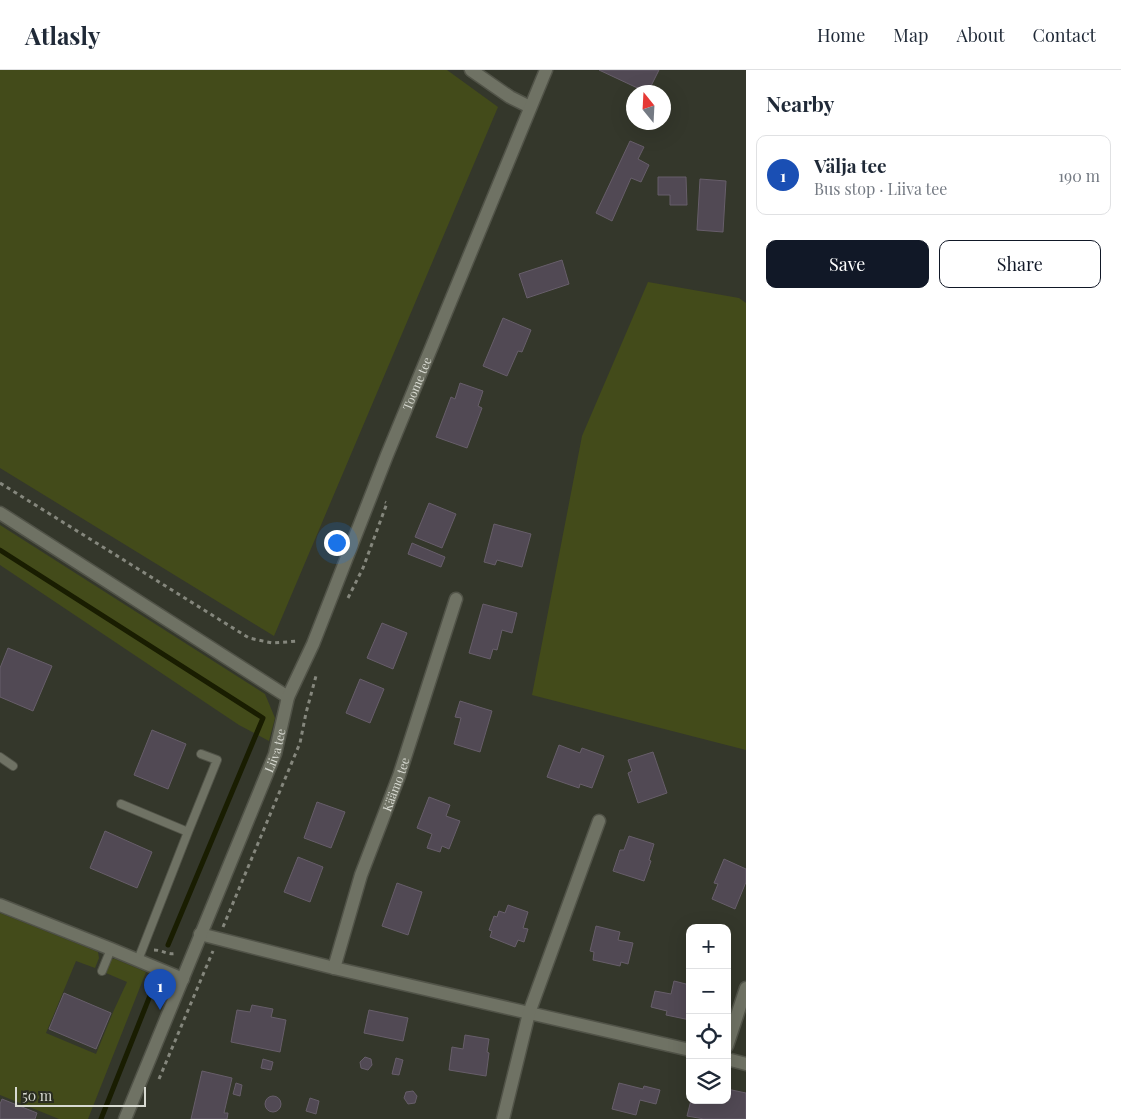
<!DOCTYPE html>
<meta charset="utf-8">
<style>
body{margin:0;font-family:"Playfair Display",serif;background:#f2f2f3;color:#1f2937}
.controls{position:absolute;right:15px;bottom:15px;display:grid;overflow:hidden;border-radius:10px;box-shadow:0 5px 20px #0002}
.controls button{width:45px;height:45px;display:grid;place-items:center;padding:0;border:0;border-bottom:1px solid #e0e1e3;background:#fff;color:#1f2937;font:25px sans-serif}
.compass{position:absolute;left:626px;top:15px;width:45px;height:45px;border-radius:50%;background:#fff;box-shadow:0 5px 20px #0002;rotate:342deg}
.scale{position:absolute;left:15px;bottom:12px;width:131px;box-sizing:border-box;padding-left:5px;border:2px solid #d8dad2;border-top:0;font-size:14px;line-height:18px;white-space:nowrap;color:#d8dad2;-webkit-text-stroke:4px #2a2d21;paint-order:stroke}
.you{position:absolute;left:336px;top:472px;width:18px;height:18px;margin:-12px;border:4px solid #fff;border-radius:50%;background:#1a73e8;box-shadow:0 0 0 8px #1a73e833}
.badge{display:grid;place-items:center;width:32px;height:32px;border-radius:50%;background:#111827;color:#fff;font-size:16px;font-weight:700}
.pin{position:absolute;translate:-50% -41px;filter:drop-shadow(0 1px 2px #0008)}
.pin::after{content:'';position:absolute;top:26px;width:18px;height:15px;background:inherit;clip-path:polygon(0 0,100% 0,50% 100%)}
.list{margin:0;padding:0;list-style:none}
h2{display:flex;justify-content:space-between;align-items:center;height:65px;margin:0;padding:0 20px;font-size:21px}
h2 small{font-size:16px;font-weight:400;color:#747a83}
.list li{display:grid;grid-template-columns:32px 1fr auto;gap:15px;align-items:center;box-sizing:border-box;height:80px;margin:0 10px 10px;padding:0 10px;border:1px solid #e0e1e3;border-radius:10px}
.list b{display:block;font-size:19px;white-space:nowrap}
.list p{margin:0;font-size:16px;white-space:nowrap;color:#747a83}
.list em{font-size:16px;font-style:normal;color:#747a83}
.actions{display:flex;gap:10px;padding:15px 20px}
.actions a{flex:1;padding:11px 0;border:1px solid #111827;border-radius:10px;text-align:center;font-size:18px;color:#111827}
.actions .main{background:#111827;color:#fff}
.icon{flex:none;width:28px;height:28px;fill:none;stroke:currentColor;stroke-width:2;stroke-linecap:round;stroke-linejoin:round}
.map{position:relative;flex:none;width:746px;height:1049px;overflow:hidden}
header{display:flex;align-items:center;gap:30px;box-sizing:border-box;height:70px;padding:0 25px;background:#fff;border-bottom:1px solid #e0e1e3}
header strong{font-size:24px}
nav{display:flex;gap:28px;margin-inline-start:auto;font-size:18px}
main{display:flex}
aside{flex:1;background:#fff}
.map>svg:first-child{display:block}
</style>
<header>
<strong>Atlasly</strong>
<nav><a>Home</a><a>Map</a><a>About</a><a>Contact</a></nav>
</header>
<main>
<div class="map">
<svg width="746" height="1049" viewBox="0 0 746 1049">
<rect width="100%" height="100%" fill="#34372b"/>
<path fill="#434b1a" d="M 0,0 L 447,0 L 498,37 L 274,566 L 0,398 Z
M 648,212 L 739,228 L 746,233 L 746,680 L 532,625 L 582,366 Z
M 0,455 L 265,624 L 275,648 L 269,671 L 239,655 L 0,495 Z
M 0,843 L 98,882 L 99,888 L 95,898 L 76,891 L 46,963 L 96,984 L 114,940 L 127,912 L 106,903 L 111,889 L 115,889 L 146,902 L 88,1049 L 59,1049 L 0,1025 Z"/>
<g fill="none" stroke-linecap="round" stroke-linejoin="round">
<path stroke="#191d01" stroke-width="5" d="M 0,480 L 263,648 L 168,875
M 101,1049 L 155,913"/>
</g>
<path fill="#514954" stroke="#675e6a" d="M 599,0 L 659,0 L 648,22 L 646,22 Z
M 630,71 L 644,77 L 638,89 L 649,95 L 641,112 L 631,108 L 612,151 L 596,143 Z
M 658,107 L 686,107 L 687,135 L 670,135 L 670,125 L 658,125 Z
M 700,109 L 726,111 L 723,162 L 697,160 Z
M 562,190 L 569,214 L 527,228 L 519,204 Z
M 503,248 L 531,260 L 522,282 L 518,281 L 507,306 L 483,296 Z
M 460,313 L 483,321 L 478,336 L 482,338 L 467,378 L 436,367 L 451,327 L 455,329 Z
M 429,433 L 456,444 L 442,478 L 415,467 Z
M 494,454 L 531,464 L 522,497 L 497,490 L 495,495 L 484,492 Z
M 412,473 L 445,487 L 441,497 L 408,484 Z
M 483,534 L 517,543 L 512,563 L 502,560 L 497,580 L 493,579 L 490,589 L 469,583 Z
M 382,553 L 407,563 L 393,599 L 367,588 Z
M 8,578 L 52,596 L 33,641 L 0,627 L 0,598 Z
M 360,609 L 384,619 L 370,653 L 346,643 Z
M 460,631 L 492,641 L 480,682 L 454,674 L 461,648 L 455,647 Z
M 152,660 L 186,674 L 168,719 L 134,705 Z
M 559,675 L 580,683 L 582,678 L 604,686 L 592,718 L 580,714 L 579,718 L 547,707 Z
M 653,682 L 667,723 L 638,733 L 628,703 L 632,701 L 628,690 Z
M 429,727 L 450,735 L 446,746 L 460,751 L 449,779 L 442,776 L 440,782 L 427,778 L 432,764 L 417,758 Z
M 317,732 L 345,742 L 331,778 L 304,768 Z
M 105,761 L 152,782 L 137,818 L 90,798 Z
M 629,766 L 654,774 L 649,790 L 651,791 L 644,811 L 613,801 L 620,780 L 624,780 Z
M 298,787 L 323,797 L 310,832 L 284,822 Z
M 724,789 L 746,799 L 746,812 L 735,839 L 712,829 L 718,814 L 714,813 Z
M 397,813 L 422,822 L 408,865 L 382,856 Z
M 508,835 L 528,842 L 523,858 L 528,859 L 524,872 L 518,870 L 515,877 L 490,867 L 492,861 L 489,860 L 494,846 L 497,847 L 499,841 L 505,843 Z
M 596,856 L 620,862 L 618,870 L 633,873 L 628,894 L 621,892 L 620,896 L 593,890 L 594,882 L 590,881 Z
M 674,911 L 690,915 L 690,950 L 666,945 L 667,941 L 651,937 L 655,921 L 671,924 Z
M 64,923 L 111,943 L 96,979 L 49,959 Z
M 252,935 L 273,939 L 271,947 L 286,950 L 280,982 L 231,972 L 237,940 L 250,942 Z
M 369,940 L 408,948 L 403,971 L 364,963 Z
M 465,965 L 489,969 L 487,982 L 489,983 L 486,1006 L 449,1000 L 452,977 L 463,979 Z
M 365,987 L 371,989 L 372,995 L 368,1000 L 361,998 L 360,992 Z
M 396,988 L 403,990 L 399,1005 L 392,1004 Z
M 263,989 L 273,992 L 271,1000 L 261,998 Z
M 202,1001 L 232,1008 L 224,1043 L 228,1043 L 227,1049 L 191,1049 Z
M 236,1013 L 242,1015 L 240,1026 L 233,1024 Z
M 619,1013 L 643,1019 L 644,1016 L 660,1020 L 656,1034 L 640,1030 L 636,1045 L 612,1039 Z
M 727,1019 L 746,1023 L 746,1049 L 704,1049 L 687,1046 L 691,1030 L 727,1030 Z
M 413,1021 L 417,1026 L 415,1033 L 408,1034 L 404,1028 L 406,1022 Z
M265 1034a8 8 0 1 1 16 0a8 8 0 1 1-16 0Z
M 310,1028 L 319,1031 L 316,1044 L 306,1041 Z
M 2,1029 L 37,1043 L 35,1049 L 0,1049 L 0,1034 Z"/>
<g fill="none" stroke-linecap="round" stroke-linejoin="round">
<g stroke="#515348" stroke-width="10">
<path id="lane" d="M 0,687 L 13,696
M 121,734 L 188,762 L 138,890
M 188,762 L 217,690 L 201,684
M 102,901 L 111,879"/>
</g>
<g stroke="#515348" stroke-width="15">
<g id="street">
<path d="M 471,0 L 510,27 L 530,37"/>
<path d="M 0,443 L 288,627"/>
<path d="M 0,835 L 111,879 L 183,909"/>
<path d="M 200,864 L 334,898 L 690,980"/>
<path id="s1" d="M 334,898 L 361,805 L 399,706 L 456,529"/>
<path d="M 727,976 L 746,918"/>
<path d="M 727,989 L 746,994"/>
<path id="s2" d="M 125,1049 L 275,684 L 288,627 L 313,574 L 387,385 L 546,0"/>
<path d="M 503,1049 L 529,943 L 599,751"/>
</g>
</g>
<path stroke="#85877d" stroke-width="3" stroke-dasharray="4 4" stroke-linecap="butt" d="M 0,413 L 249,568 L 272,573 L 299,571
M 348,528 L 363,498 L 387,433 L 385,432
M 223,857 L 300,673 L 306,643 L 316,606
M 154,880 C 163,880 169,886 177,883
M 159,1009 L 213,881"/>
<use href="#lane" stroke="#6f7264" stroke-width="8"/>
<use href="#street" stroke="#6f7264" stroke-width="12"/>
</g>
<g text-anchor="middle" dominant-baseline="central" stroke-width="4.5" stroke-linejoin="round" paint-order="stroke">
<g font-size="12" fill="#d8dad2" stroke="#2a2d21">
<text stroke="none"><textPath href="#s2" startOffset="792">Toome tee</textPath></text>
<text stroke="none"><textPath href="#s2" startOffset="398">Liiva tee</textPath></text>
<text stroke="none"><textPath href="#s1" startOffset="194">Käämo tee</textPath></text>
</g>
</g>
</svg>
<div class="controls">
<button>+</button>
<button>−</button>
<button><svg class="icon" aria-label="locate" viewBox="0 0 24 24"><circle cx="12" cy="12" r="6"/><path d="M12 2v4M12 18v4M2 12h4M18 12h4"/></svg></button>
<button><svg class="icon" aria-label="layers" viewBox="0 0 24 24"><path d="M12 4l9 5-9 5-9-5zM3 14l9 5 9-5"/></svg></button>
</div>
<svg class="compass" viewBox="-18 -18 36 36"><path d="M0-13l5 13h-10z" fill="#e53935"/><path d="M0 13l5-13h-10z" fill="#747a83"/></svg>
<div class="scale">50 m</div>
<div class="you"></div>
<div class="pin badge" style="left:160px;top:940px;background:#1a4fb4">1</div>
</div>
<aside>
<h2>Nearby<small></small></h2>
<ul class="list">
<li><span class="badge" style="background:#1a4fb4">1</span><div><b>Välja tee</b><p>Bus stop · Liiva tee</p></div><em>190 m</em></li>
</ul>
<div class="actions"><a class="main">Save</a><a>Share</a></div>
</aside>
</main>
